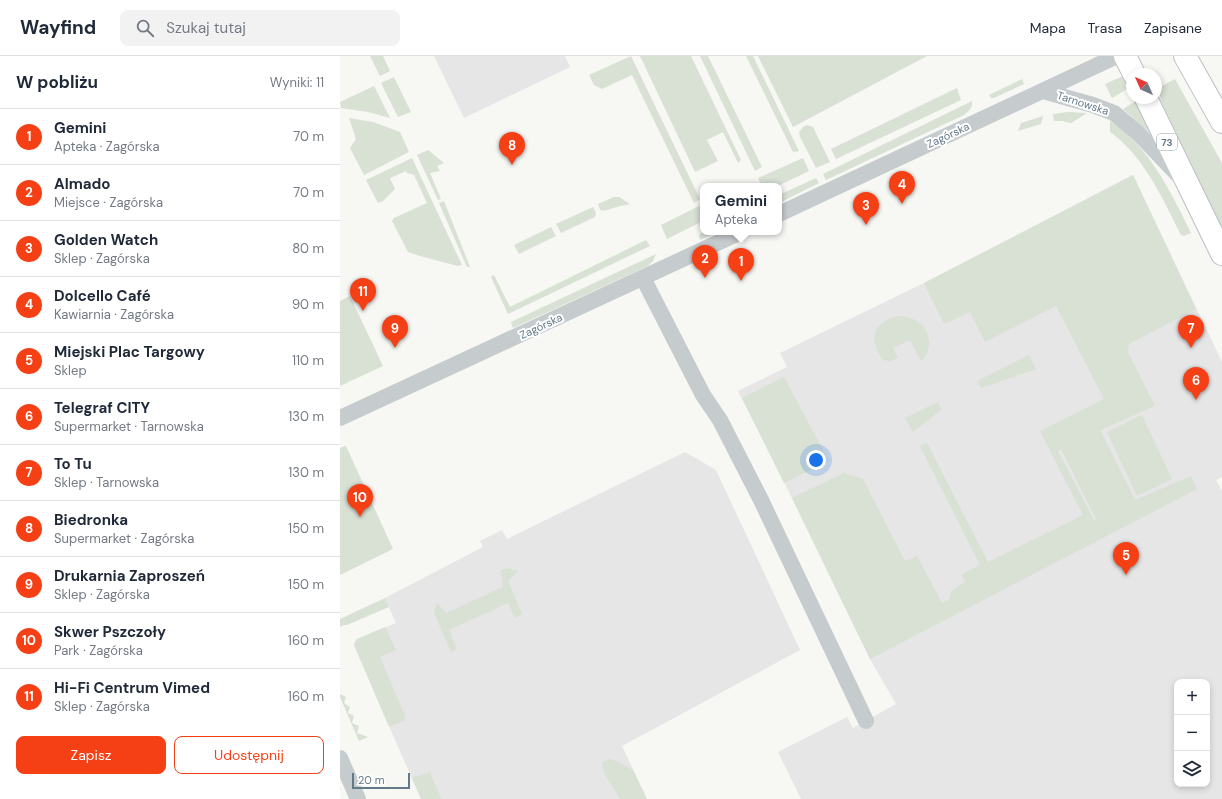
<!DOCTYPE html>
<html lang="pl">
<meta charset="utf-8">
<style>
body{margin:0;font-family:"DM Sans",sans-serif;background:#f2f2f3;color:#1f2937}
.controls{position:absolute;right:12px;bottom:12px;display:grid;overflow:hidden;border-radius:8px;box-shadow:0 2px 6px #0003}
.controls button{width:36px;height:36px;display:grid;place-items:center;padding:0;border:0;border-bottom:1px solid #e0e1e3;background:#fff;color:#1f2937;font:20px sans-serif}
.compass{position:absolute;left:786px;top:12px;width:36px;height:36px;border-radius:50%;background:#fff;box-shadow:0 2px 6px #0003;rotate:315deg}
.scale{position:absolute;left:12px;bottom:10px;width:58px;box-sizing:border-box;padding-left:4px;border:2px solid #637988;border-top:0;font-size:11px;line-height:14px;white-space:nowrap;color:#637988;-webkit-text-stroke:3px #fff;paint-order:stroke}
.you{position:absolute;left:476px;top:404px;width:14px;height:14px;margin:-10px;border:3px solid #fff;border-radius:50%;background:#1a73e8;box-shadow:0 0 0 6px #1a73e833}
.badge{display:grid;place-items:center;width:26px;height:26px;border-radius:50%;background:#f54015;color:#fff;font-size:13px;font-weight:700}
.pin{position:absolute;translate:-50% -33px;filter:drop-shadow(0 1px 2px #0008)}
.pin::after{content:'';position:absolute;top:21px;width:14px;height:12px;background:inherit;clip-path:polygon(0 0,100% 0,50% 100%)}
.popup{position:absolute;left:360px;top:127px;width:82px;height:52px;box-sizing:border-box;display:grid;place-content:center;border-radius:8px;background:#fff;filter:drop-shadow(0 1px 3px #0005);font-size:13px;white-space:nowrap;color:#747a83}
.popup b{font-size:15px;color:#1f2937}
.popup::after{content:'';position:absolute;left:50%;top:100%;margin-left:-8px;border:8px solid transparent;border-top-color:#fff}
.list{margin:0;padding:0;list-style:none}
h2{display:flex;justify-content:space-between;align-items:center;height:52px;margin:0;padding:0 16px;font-size:17px}
h2 small{font-size:13px;font-weight:400;color:#747a83}
.list li{display:grid;grid-template-columns:26px 1fr auto;gap:12px;align-items:center;box-sizing:border-box;height:56px;padding:0 16px;border-top:1px solid #e0e1e3}
.list b{display:block;font-size:15px;white-space:nowrap}
.list p{margin:0;font-size:13px;white-space:nowrap;color:#747a83}
.list em{font-size:13px;font-style:normal;color:#747a83}
.actions{display:flex;gap:8px;padding:12px 16px}
.actions a{flex:1;padding:9px 0;border:1px solid #f54015;border-radius:8px;text-align:center;font-size:14px;color:#f54015}
.actions .main{background:#f54015;color:#fff}
.icon{flex:none;width:22px;height:22px;fill:none;stroke:currentColor;stroke-width:2;stroke-linecap:round;stroke-linejoin:round}
.map{position:relative;flex:none;width:882px;height:743px;overflow:hidden}
header{display:flex;align-items:center;gap:24px;box-sizing:border-box;height:56px;padding:0 20px;background:#fff;border-bottom:1px solid #e0e1e3}
header strong{font-size:19px}
nav{display:flex;gap:22px;margin-inline-start:auto;font-size:14px}
.search{width:280px;height:36px;background:#f2f2f3;display:flex;align-items:center;gap:10px;box-sizing:border-box;padding:0 14px;border-radius:8px;color:#747a83;font-size:15px}
main{display:flex}
aside{flex:1;background:#fff}
.map>svg:first-child{display:block}
</style>
<header>
<strong>Wayfind</strong>
<div class="search"><svg class="icon" aria-label="search" viewBox="0 0 24 24"><circle cx="10" cy="10" r="6"/><path d="M15 15l6 6"/></svg>Szukaj tutaj</div>
<nav><a>Mapa</a><a>Trasa</a><a>Zapisane</a></nav>
</header>
<main>
<aside>
<h2>W pobliżu<small>Wyniki: 11</small></h2>
<ul class="list">
<li><span class="badge">1</span><div><b>Gemini</b><p>Apteka · Zagórska</p></div><em>70 m</em></li>
<li><span class="badge">2</span><div><b>Almado</b><p>Miejsce · Zagórska</p></div><em>70 m</em></li>
<li><span class="badge">3</span><div><b>Golden Watch</b><p>Sklep · Zagórska</p></div><em>80 m</em></li>
<li><span class="badge">4</span><div><b>Dolcello Café</b><p>Kawiarnia · Zagórska</p></div><em>90 m</em></li>
<li><span class="badge">5</span><div><b>Miejski Plac Targowy</b><p>Sklep</p></div><em>110 m</em></li>
<li><span class="badge">6</span><div><b>Telegraf CITY</b><p>Supermarket · Tarnowska</p></div><em>130 m</em></li>
<li><span class="badge">7</span><div><b>To Tu</b><p>Sklep · Tarnowska</p></div><em>130 m</em></li>
<li><span class="badge">8</span><div><b>Biedronka</b><p>Supermarket · Zagórska</p></div><em>150 m</em></li>
<li><span class="badge">9</span><div><b>Drukarnia Zaproszeń</b><p>Sklep · Zagórska</p></div><em>150 m</em></li>
<li><span class="badge">10</span><div><b>Skwer Pszczoły</b><p>Park · Zagórska</p></div><em>160 m</em></li>
<li><span class="badge">11</span><div><b>Hi-Fi Centrum Vimed</b><p>Sklep · Zagórska</p></div><em>160 m</em></li>
</ul>
<div class="actions"><a class="main">Zapisz</a><a>Udostępnij</a></div>
</aside>
<div class="map">
<svg width="882" height="743" viewBox="0 0 882 743">
<rect width="100%" height="100%" fill="#f7f7f4"/>
<path fill="#e5e6e5" fill-rule="evenodd" d="M 94,0 L 225,0 L 230,11 L 124,62 Z
M 793,119 L 882,306 L 882,421 L 876,424 L 882,435 L 882,743 L 461,743 L 438,696 L 507,661 L 513,672 L 556,648 L 530,603 L 447,432 L 398,335 L 447,311 L 440,297 L 584,227 ZM 837,626 L 867,626 L 867,728 L 837,728 Z
M 345,396 L 376,414 L 460,594 L 282,690 L 307,743 L 81,743 L 14,590 L 15,586 L 17,583 L 56,567 L 45,542 L 143,491 L 140,485 L 162,474 L 167,483 Z"/>
<path fill="#d9e0d4" fill-rule="evenodd" d="M 30,0 L 43,0 L 50,15 L 40,20 Z
M 291,0 L 360,143 L 354,147 L 292,19 L 262,33 L 254,29 L 249,19 Z
M 300,0 L 351,0 L 401,104 L 398,107 L 383,76 L 367,84 L 378,105 L 355,116 Z
M 360,0 L 368,0 L 422,111 L 415,115 Z
M 406,0 L 413,0 L 459,95 L 453,96 Z
M 418,0 L 587,0 L 453,71 Z
M 783,20 L 789,32 L 772,42 L 765,28 Z
M 54,21 L 71,56 L 58,61 L 41,27 Z
M 682,23 L 684,28 L 654,42 L 651,42 L 649,39 Z
M 835,23 L 882,107 L 882,171 L 822,47 L 818,32 Z
M 34,30 L 50,62 L 28,56 L 1,52 L 0,46 Z
M 617,32 L 621,44 L 496,103 L 491,93 Z
M 632,45 C 633,52 629,55 624,59 L 486,124 L 483,118 Z
M 796,45 L 810,75 L 809,76 L 783,53 Z
M 728,56 L 747,57 L 731,67 L 722,65 L 714,65 L 713,58 Z
M 703,60 L 701,68 L 678,75 L 681,67 Z
M 9,62 L 33,66 L 60,76 L 69,96 L 24,119 L 10,92 L 16,83 Z
M 770,65 C 809,90 831,136 851,177 L 843,180 L 841,179 C 823,143 803,99 770,76 Z
M 467,69 L 473,71 L 490,106 L 476,112 L 460,81 L 459,76 L 463,71 Z
M 88,94 L 104,107 L 97,110 L 100,115 L 90,117 L 101,143 L 98,144 L 77,99 Z
M 72,102 L 122,209 L 118,210 L 80,200 L 68,196 L 52,165 L 54,162 L 87,147 L 74,119 L 67,117 L 66,115 L 50,122 L 55,133 L 43,145 L 38,147 L 26,124 Z
M 463,102 L 469,115 L 438,130 L 422,130 L 418,122 Z
M 793,119 L 856,253 L 789,288 L 788,296 L 815,350 L 760,374 L 795,444 L 851,420 L 857,433 L 530,603 L 452,442 L 504,417 L 523,423 L 565,505 L 577,500 L 602,547 L 609,544 L 611,535 L 625,526 L 621,519 L 640,509 L 580,390 L 587,387 L 648,506 L 743,459 L 700,375 L 764,343 L 716,250 L 645,286 L 630,256 L 604,268 L 584,227 ZM 721,393 L 756,463 L 754,464 L 718,395 Z
M 476,122 L 479,127 L 439,147 L 439,139 Z
M 274,141 L 279,141 L 290,148 C 285,150 281,149 277,151 C 270,152 267,156 260,154 L 258,148 Z
M 104,145 L 130,211 L 127,211 L 99,147 Z
M 363,148 L 363,165 L 327,183 L 321,169 Z
M 253,151 L 256,157 L 255,161 L 221,177 L 216,168 Z
M 211,171 L 216,180 L 179,198 L 174,189 Z
M 363,175 L 363,176 L 377,176 L 360,184 L 359,179 Z
M 306,184 L 310,190 L 168,258 L 151,221 L 154,219 L 170,251 Z
M 316,198 L 313,205 L 308,210 L 173,272 L 171,266 Z
M 10,240 L 43,310 L 0,330 L 0,245 Z
M 557,260 C 573,260 588,268 589,286 C 589,295 587,299 581,305 L 570,284 L 553,292 L 558,302 L 551,305 L 543,304 C 529,282 531,269 557,260 Z
M 689,299 L 696,313 L 641,332 L 637,325 Z
M 444,321 L 489,405 L 444,427 L 402,342 Z
M 598,346 L 601,354 L 573,376 L 565,362 Z
M 802,359 L 832,423 L 797,440 L 767,376 Z
M 6,390 L 53,493 L 0,519 L 0,392 Z
M 167,512 L 178,515 L 168,525 L 182,558 L 175,562 L 168,547 L 109,574 L 117,593 L 111,596 L 94,557 L 97,547 L 106,557 L 163,531 L 161,514 Z
M 45,542 L 49,551 L 7,569 L 4,569 L 0,571 L 0,563 Z
M 45,571 L 56,594 L 40,601 L 65,660 L 64,661 L 65,664 L 49,671 L 14,588 L 17,583 Z
M 0,638 L 6,641 L 4,647 L 10,651 L 8,657 L 14,660 L 12,667 L 19,670 L 17,677 L 28,681 L 19,685 L 0,641 Z
M 269,703 L 276,705 L 293,714 L 307,743 L 280,743 C 274,731 263,720 262,707 Z
M 90,716 L 101,743 L 81,743 L 72,722 Z"/>
<g fill="none" stroke-linecap="round" stroke-linejoin="round">
<g stroke="#b9bec1" stroke-width="24">
<path id="primary" d="M 785,0 L 794,18
M 845,0 L 882,66
M 806,42 L 882,198"/>
</g>
<path stroke="#c6cbce" stroke-width="16" d="M 703,35 L 753,49 L 774,57 L 798,77 L 840,121
M 439,158 L 777,0
M 303,222 L 363,339 L 380,364 L 421,444 L 526,665
M 0,362 L 401,176
M 0,702 L 18,743"/>
<use href="#primary" stroke="#fff" stroke-width="22"/>
</g>
<g text-anchor="middle" dominant-baseline="central" stroke-width="4" stroke-linejoin="round" paint-order="stroke">
<rect fill="#fff" stroke="#92a1ac" stroke-width="1" x="817" y="78" width="20" height="16" rx="3"/>
<g font-size="10" font-weight="bold" fill="#637988">
<text x="827" y="86">73</text>
</g>
<g font-size="11" fill="#637988" stroke="#fff">
<text transform="translate(743 47) rotate(18)">Tarnowska</text>
<text transform="translate(608 79) rotate(-25)">Zagórska</text>
<text transform="translate(201 270) rotate(-25)">Zagórska</text>
</g>
</g>
</svg>
<div class="controls">
<button>+</button>
<button>−</button>
<button><svg class="icon" aria-label="layers" viewBox="0 0 24 24"><path d="M12 4l9 5-9 5-9-5zM3 14l9 5 9-5"/></svg></button>
</div>
<svg class="compass" viewBox="-18 -18 36 36"><path d="M0-13l5 13h-10z" fill="#e53935"/><path d="M0 13l5-13h-10z" fill="#747a83"/></svg>
<div class="scale">20 m</div>
<div class="you"></div>
<div class="pin badge" style="left:401px;top:225px">1</div>
<div class="popup"><b>Gemini</b>Apteka</div>
<div class="pin badge" style="left:365px;top:222px">2</div>
<div class="pin badge" style="left:526px;top:169px">3</div>
<div class="pin badge" style="left:562px;top:148px">4</div>
<div class="pin badge" style="left:786px;top:519px">5</div>
<div class="pin badge" style="left:856px;top:344px">6</div>
<div class="pin badge" style="left:851px;top:292px">7</div>
<div class="pin badge" style="left:172px;top:109px">8</div>
<div class="pin badge" style="left:55px;top:292px">9</div>
<div class="pin badge" style="left:20px;top:461px">10</div>
<div class="pin badge" style="left:23px;top:255px">11</div>
</div>
</main>
